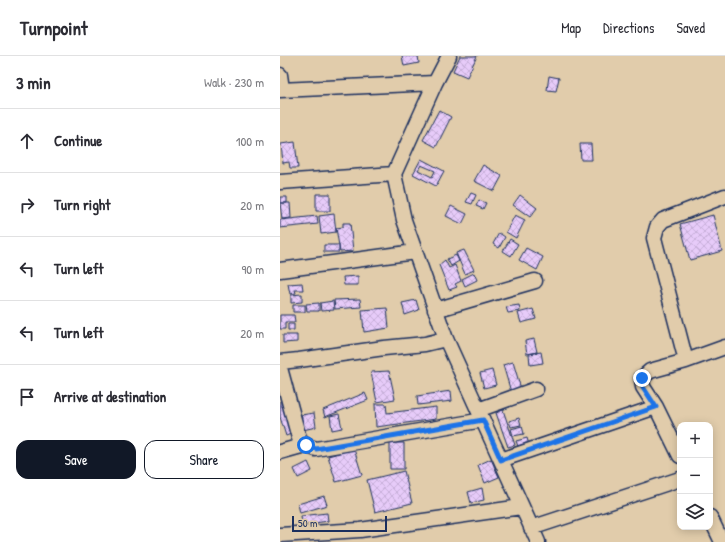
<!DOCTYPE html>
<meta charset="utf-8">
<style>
body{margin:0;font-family:"Patrick Hand",sans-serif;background:#f2f2f3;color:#2b2b33}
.controls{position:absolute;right:12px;bottom:12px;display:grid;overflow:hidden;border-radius:8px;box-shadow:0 2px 10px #0003}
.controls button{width:36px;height:36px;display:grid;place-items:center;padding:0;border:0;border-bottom:1px solid #e1e1e2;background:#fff;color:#2b2b33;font:20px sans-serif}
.scale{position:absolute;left:12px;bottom:10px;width:95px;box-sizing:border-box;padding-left:4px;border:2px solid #1b2f5e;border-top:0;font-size:11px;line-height:14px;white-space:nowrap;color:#1b2f5e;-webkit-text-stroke:3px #e1ccab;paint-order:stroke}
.stop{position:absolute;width:12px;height:12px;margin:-9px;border:3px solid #1a73e8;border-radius:50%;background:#fff}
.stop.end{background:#1a73e8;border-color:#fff;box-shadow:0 1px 4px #0008}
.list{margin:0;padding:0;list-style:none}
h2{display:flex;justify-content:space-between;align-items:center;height:52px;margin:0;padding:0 16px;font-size:17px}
h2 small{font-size:13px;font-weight:400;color:#7c7c81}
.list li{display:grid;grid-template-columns:26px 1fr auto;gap:12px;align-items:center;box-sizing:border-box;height:64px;padding:0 16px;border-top:1px solid #e1e1e2}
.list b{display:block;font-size:15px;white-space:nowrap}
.list em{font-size:13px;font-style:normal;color:#7c7c81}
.actions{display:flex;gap:8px;padding:12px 16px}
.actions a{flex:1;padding:9px 0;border:1px solid #111827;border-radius:12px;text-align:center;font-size:14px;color:#111827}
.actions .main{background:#111827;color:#fff}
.icon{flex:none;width:22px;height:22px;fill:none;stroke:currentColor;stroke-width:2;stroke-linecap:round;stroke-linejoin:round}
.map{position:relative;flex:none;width:445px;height:486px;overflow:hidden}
header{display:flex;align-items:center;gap:24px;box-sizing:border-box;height:56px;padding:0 20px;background:#fff;border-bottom:1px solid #e1e1e2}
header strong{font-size:19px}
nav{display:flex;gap:22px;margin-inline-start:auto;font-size:14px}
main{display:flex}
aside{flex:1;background:#fff}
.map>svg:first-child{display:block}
</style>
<header>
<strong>Turnpoint</strong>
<nav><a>Map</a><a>Directions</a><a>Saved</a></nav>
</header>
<main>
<aside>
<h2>3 min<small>Walk · 230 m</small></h2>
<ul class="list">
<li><svg class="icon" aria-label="ahead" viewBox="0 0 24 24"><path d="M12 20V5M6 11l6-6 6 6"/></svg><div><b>Continue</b></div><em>100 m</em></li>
<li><svg class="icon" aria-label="right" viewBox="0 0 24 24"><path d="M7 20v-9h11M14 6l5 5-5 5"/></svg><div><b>Turn right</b></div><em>20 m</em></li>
<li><svg class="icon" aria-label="left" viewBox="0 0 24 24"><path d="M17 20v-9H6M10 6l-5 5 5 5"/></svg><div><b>Turn left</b></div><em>90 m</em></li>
<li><svg class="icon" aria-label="left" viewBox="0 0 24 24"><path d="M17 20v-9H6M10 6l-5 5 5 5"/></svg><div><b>Turn left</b></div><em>20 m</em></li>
<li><svg class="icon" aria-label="arrive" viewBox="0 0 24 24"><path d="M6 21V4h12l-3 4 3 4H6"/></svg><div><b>Arrive at destination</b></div></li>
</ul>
<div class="actions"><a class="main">Save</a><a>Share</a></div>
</aside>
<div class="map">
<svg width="445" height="486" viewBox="0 0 445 486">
<defs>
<pattern id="building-cross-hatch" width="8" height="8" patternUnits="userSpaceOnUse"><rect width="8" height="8" fill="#e7cbf9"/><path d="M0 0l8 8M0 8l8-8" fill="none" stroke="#c6afd8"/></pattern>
</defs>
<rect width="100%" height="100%" fill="#e1ccab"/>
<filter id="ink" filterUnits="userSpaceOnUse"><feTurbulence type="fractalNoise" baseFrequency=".025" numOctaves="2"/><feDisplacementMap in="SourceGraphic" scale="8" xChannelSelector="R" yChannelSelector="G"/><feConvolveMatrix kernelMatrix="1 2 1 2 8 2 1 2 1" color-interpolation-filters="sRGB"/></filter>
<g filter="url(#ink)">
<path fill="url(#building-cross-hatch)" stroke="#1b2f5e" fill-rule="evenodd" d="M 122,0 L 138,0 L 139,7 L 124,10 Z
M 180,0 L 197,0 L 187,21 L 173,15 Z
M 269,20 L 279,22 L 276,35 L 267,34 Z
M 159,54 L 171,61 L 156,91 L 143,84 Z
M 15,86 L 18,112 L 10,112 L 9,106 L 3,107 L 1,88 Z
M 300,88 L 311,88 L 312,104 L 301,104 Z
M 141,103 L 164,115 L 156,130 L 133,118 ZM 141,109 L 155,115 L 152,121 L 138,114 Z
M 203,109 L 222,120 L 214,135 L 194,125 Z
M 191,137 L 196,139 L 192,148 L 186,146 Z
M 36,138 L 50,138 L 50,155 L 36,155 Z
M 240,139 L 257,152 L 250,161 L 233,149 Z
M 0,141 L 7,141 L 7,147 L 0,147 Z
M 199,144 L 206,147 L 203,153 L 196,150 Z
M 0,147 L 10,147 L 11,162 L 2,163 Z
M 171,150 L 187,158 L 182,168 L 166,160 Z
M 54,158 L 56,176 L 41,178 L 39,160 Z
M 235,159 L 245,164 L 236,182 L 226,176 Z
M 433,159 L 442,195 L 410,204 L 400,168 Z
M 37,160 L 38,168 L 0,172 L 0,164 Z
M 63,167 L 70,167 L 73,195 L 60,196 L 56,172 L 63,171 Z
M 219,177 L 225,181 L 219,192 L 213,188 Z
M 230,183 L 238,188 L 231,200 L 223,195 Z
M 44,189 L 59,189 L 59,196 L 44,196 Z
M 246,192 L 263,201 L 257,214 L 239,204 Z
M 184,194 L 194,214 L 185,218 L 176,197 Z
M 176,199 L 179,205 L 171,210 L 167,203 Z
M 165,204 L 169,212 L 175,209 L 181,225 L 175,228 L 177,231 L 169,234 L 159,209 Z
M 194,217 L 197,224 L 185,230 L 182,223 Z
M 78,220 L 78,229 L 64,229 L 63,221 Z
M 22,227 L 23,234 L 15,234 L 16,237 L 10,238 L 8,228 Z
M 22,238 L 22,246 L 11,247 L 11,239 Z
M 80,243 L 81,251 L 55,253 L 54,244 Z
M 136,244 L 139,254 L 125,259 L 122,247 Z
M 53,245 L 54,254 L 41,255 L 40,247 Z
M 39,247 L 39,255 L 27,255 L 26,248 Z
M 13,249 L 25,249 L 25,256 L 13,256 Z
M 239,249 L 240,255 L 228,257 L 226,251 Z
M 107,252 L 109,272 L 84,276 L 82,254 Z
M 253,253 L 256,263 L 241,267 L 238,257 Z
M 0,259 L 14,259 L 15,266 L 5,266 L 5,273 L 0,273 Z
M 8,268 L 14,268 L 14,274 L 8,274 Z
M 3,279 L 17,279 L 17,286 L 3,287 Z
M 254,283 L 257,296 L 247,298 L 245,285 Z
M 261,296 L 263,307 L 250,309 L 249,298 Z
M 233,306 L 241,333 L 231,336 L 223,309 Z
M 212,314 L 216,329 L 204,332 L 200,317 Z
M 109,315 L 115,343 L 97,346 L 91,316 Z
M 171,335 L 172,345 L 138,349 L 137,340 Z
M 85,337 L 88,344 L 45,361 L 43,354 Z
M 0,345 L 2,345 L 13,377 L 6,380 L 0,361 Z
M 95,348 L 106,348 L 107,357 L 156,351 L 156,363 L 96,371 Z
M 223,354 L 235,389 L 228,391 L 216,357 Z
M 34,357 L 36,371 L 23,374 L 21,359 Z
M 59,358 L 62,372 L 52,374 L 50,360 Z
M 239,362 L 241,369 L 231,371 L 229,365 Z
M 242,370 L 244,378 L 233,380 L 231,373 Z
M 247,382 L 249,389 L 239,393 L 236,385 Z
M 110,387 L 124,387 L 124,413 L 110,413 Z
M 74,393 L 82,419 L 56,426 L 48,400 Z
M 211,403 L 219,421 L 205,427 L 198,409 Z
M 28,406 L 32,415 L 18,422 L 14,413 Z
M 124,415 L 132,447 L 95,456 L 87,424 Z
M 202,432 L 204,444 L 191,447 L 188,436 Z
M 44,440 L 47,449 L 20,457 L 18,448 Z
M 47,457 L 48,465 L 22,469 L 21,460 Z"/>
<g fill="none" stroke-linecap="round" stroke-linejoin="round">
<g stroke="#1b2f5e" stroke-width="17">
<path id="minor" d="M 169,0 L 155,27 L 114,118 L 124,164 L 166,283 L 258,486
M 0,19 L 2,33
M 0,34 L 155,27
M 0,126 L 114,118
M 0,214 L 135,196
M 155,254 L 255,225
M 406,305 L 374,182 L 377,171 L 383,164 L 445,140
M 0,306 L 19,304 L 104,292 L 145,288 L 166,283
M 0,312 L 19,382 L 25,389 L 36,393 L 203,364
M 198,354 L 256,333
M 0,396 L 25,389
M 400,400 L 376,351 L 363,331 L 362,322 L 370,315 L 406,305 L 445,291
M 221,404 L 376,351
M 430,461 L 442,486
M 251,472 L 400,423
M 0,479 L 80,474 L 241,451"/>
</g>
<use href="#minor" stroke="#e1ccab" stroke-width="14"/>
</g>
</g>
<g fill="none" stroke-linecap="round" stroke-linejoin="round" filter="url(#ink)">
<path stroke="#1a73e8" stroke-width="5" d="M 26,389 L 36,393 L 203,364 L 221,404 L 376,351 L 363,331 L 362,322"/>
</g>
</svg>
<div class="controls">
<button>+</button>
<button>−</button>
<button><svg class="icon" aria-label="layers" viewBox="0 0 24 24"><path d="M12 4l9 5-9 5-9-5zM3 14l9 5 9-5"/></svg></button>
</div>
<div class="scale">50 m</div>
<div class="stop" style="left:26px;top:389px"></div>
<div class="stop end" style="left:362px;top:322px"></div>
</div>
</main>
